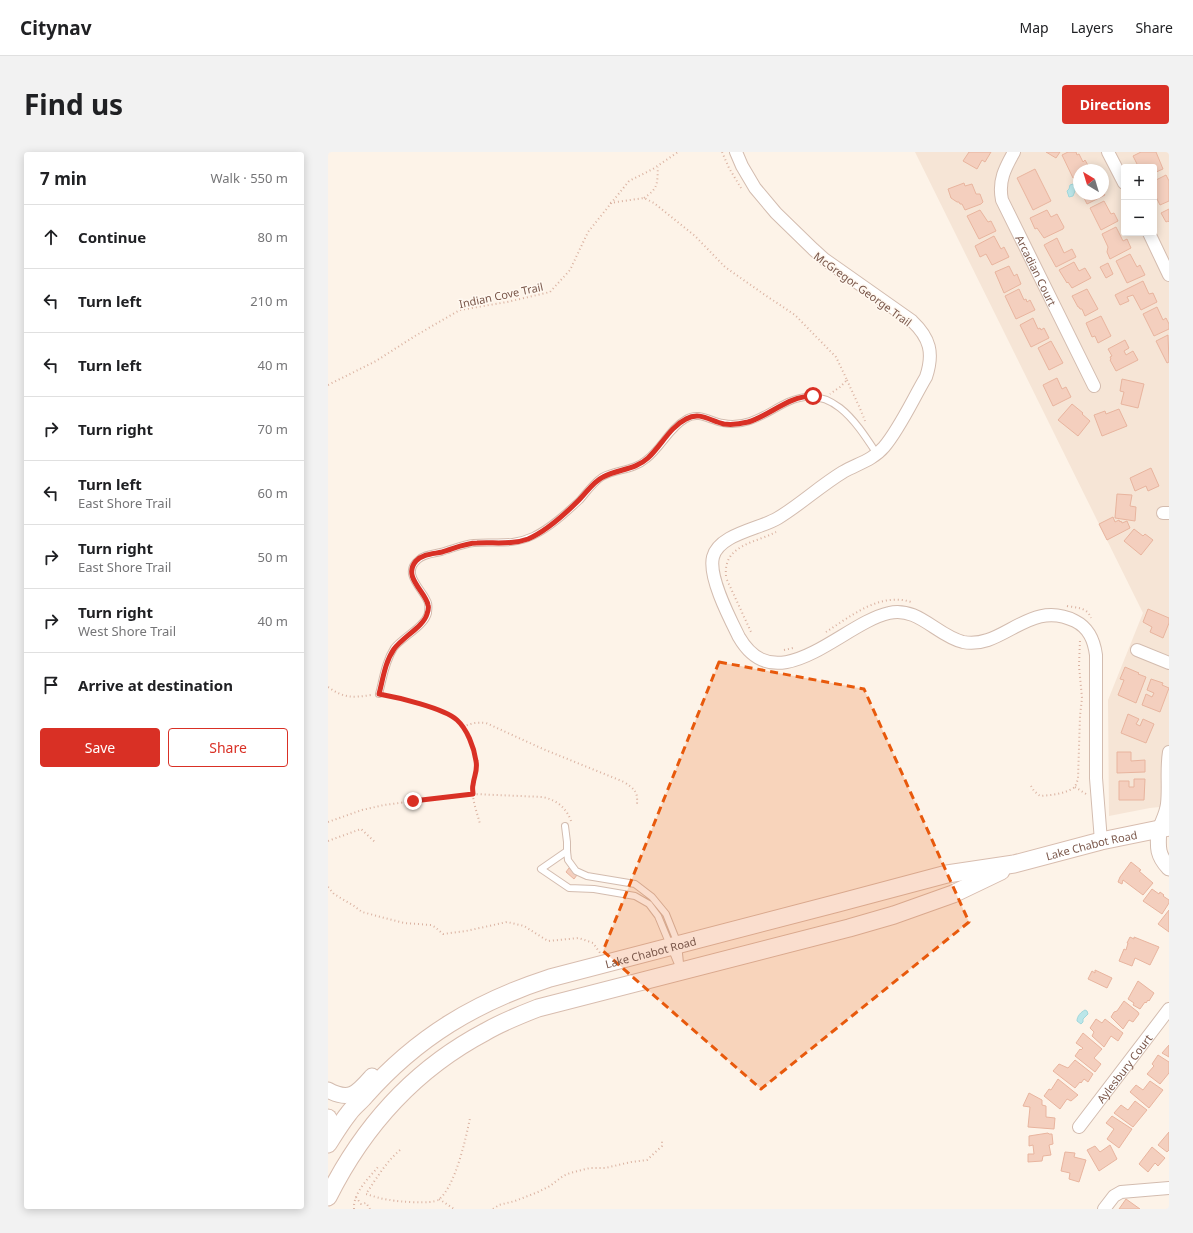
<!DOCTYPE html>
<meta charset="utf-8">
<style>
body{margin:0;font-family:"Noto Sans",sans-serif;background:#f2f2f2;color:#202124}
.controls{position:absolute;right:12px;top:12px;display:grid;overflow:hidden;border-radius:4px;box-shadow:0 2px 10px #0003}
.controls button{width:36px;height:36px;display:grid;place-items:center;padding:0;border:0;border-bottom:1px solid #e0e0e0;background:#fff;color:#202124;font:20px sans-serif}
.compass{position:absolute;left:745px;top:12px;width:36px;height:36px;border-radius:50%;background:#fff;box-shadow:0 2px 10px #0003;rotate:322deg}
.stop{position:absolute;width:12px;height:12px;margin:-9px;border:3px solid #d93025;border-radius:50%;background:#fff}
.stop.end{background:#d93025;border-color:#fff;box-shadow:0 1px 4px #0008}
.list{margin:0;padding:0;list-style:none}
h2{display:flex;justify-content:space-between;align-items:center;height:52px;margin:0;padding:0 16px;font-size:17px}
h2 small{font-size:13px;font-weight:400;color:#757577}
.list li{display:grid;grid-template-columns:26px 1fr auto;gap:12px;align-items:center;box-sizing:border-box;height:64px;padding:0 16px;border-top:1px solid #e0e0e0}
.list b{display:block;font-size:15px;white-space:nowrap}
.list p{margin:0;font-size:13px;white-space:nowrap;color:#757577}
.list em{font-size:13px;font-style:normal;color:#757577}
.actions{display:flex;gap:8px;padding:12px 16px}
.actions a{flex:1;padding:9px 0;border:1px solid #d93025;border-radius:4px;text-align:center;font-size:14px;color:#d93025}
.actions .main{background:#d93025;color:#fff}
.icon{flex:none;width:22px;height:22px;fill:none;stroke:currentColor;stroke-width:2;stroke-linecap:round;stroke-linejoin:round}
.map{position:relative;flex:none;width:841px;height:1057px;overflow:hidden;border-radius:4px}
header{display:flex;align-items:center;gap:24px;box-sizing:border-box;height:56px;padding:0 20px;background:#fff;border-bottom:1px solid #e0e0e0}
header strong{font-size:19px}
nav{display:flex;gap:22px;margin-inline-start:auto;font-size:14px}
.intro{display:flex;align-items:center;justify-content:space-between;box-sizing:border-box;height:96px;padding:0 24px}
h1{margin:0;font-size:28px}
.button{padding:10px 18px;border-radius:4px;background:#d93025;color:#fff;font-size:14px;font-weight:700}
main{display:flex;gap:24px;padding:0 24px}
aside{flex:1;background:#fff;border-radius:4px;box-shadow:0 2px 10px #0003}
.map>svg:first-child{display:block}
</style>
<header>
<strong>Citynav</strong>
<nav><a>Map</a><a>Layers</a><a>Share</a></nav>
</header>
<div class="intro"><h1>Find us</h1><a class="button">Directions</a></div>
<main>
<aside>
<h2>7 min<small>Walk · 550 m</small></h2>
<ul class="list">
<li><svg class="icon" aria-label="ahead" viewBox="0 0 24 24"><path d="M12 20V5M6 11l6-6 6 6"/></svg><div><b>Continue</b></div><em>80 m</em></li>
<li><svg class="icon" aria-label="left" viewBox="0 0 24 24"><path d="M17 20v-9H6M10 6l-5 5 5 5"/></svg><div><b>Turn left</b></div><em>210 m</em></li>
<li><svg class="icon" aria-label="left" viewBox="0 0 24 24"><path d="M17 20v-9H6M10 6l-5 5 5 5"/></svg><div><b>Turn left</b></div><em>40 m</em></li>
<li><svg class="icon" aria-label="right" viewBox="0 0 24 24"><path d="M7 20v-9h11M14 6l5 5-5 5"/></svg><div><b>Turn right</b></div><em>70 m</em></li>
<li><svg class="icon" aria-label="left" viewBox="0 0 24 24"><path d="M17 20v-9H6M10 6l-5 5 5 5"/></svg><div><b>Turn left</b><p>East Shore Trail</p></div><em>60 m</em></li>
<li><svg class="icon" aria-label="right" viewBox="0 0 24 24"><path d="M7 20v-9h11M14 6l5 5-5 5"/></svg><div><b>Turn right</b><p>East Shore Trail</p></div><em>50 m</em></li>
<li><svg class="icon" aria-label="right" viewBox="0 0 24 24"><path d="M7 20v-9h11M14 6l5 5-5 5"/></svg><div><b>Turn right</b><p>West Shore Trail</p></div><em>40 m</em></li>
<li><svg class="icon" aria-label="arrive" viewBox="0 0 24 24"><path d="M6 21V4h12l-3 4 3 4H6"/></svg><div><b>Arrive at destination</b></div></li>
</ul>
<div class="actions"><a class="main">Save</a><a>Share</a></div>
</aside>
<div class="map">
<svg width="841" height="1057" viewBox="0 0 841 1057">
<rect width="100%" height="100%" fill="#fdf3e8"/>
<path fill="#f6e5d6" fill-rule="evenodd" d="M 587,0 L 841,0 L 841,654 L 822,656 L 781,664 L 780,548 L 815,461 ZM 796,15 L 826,15 L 826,81 L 796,81 ZM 751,18 L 775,18 L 775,42 L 751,42 Z"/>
<path fill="#bbe6e9" stroke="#a1d7db" d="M 745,32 L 747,35 L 747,39 L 745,44 L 741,45 L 739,39 L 741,37 L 742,33 Z
M 757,858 L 759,859 L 760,862 L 755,867 L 755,870 L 753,872 L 749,869 C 749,864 753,860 757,858 Z"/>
<path fill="#f4cfbe" stroke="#e8b49e" d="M 641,0 L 663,0 L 657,10 L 654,8 L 649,17 L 635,9 Z
M 718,0 L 732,0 L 728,6 Z
M 740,0 L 748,0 L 749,3 L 751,2 L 755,10 L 757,8 L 762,17 L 751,18 L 751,23 L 745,26 L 734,3 Z
M 813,0 L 828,0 L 835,17 L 826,21 L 826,15 L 813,15 L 812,12 L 810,14 L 805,4 Z
M 707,17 L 723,49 L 705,58 L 689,26 Z
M 838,23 L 841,29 L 841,49 L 832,53 L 827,43 L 826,44 L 826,29 Z
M 636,31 L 637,34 L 644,32 L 648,42 L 652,42 L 655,50 L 653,52 L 637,58 L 634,52 L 632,52 L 631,50 L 629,50 L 623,46 L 620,37 Z
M 775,40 L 777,43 L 759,52 L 754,42 L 775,42 Z
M 776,49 L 783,62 L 786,61 L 790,69 L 773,78 L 762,56 Z
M 841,57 L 841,70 L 840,69 L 838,70 L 833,61 Z
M 652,58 L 660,70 L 663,69 L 668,79 L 651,87 L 639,64 Z
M 719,58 L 723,65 L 729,62 L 736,75 L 735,77 L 716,86 L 709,76 L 707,77 L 702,66 Z
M 788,75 L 795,89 L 799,87 L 803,96 L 782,107 L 779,100 L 780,95 L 774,82 Z
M 666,84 L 673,97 L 676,95 L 681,105 L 664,113 L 658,102 L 652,105 L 647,94 Z
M 729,86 L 736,101 L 744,97 L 748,105 L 728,115 L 716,93 Z
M 802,102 L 809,115 L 812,113 L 817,123 L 799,131 L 788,109 Z
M 746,110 L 751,119 L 757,116 L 763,126 L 744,136 L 740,130 L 739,131 L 731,118 Z
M 780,111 L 785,122 L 778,126 L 772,115 Z
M 681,114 L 686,124 L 689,122 L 693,132 L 676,141 L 667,120 Z
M 815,129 L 821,142 L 825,141 L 829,150 L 813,158 L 805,143 L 799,145 L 801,149 L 792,153 L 787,143 Z
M 691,137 L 696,148 L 698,147 L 699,150 L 702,148 L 707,158 L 688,167 L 677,144 Z
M 759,137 L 770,157 L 757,164 L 754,157 L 752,157 L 751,155 L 750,155 L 744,144 Z
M 829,155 L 835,168 L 838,166 L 841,172 L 841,177 L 826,184 L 815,162 Z
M 773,164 L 783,184 L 770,191 L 767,184 L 764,185 L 758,171 Z
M 705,166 L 710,177 L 712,176 L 713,178 L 716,176 L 721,186 L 703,195 L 692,173 Z
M 840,183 L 841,210 L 839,211 L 828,189 Z
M 797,188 L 801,196 L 796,199 L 798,203 L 805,199 L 810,208 L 788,219 L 782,208 L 783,207 L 782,205 L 784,204 L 780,197 Z
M 723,189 L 735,211 L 721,218 L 710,196 Z
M 729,226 L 734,237 L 738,235 L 743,245 L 725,254 L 715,233 Z
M 794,227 L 816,232 L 810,256 L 793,252 L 796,240 L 792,239 Z
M 744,252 L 755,261 L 754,262 L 762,269 L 750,284 L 730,268 Z
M 791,257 L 799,274 L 774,284 L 766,263 L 777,259 L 778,262 Z
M 823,316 L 831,334 L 820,339 L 818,334 L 807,339 L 802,326 Z
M 789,342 L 804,343 L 802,354 L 808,355 L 807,369 L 787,366 Z
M 785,365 L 787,370 L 791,368 L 792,370 L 793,369 L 794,371 L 799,369 L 802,376 L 779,388 L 771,372 Z
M 806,377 L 815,384 L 817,382 L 825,388 L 813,403 L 796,389 Z
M 820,457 L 841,466 L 841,471 L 835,486 L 822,480 L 824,475 L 815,470 Z
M 797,515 L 811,521 L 810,522 L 818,525 L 808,551 L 790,543 L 796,528 L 792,527 Z
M 823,527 L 835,531 L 834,533 L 841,536 L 832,560 L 814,553 L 818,542 L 824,545 L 826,541 L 819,538 Z
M 800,562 L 811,567 L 808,572 L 812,574 L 815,567 L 826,572 L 818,591 L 793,581 Z
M 789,600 L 803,600 L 803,609 L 817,608 L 817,620 L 789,621 Z
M 806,627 L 817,627 L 816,648 L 791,648 L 791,629 L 801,629 L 801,635 L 806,635 Z
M 803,710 L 813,718 L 811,719 L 825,731 L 815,743 L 795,728 L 794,732 L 790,730 L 792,725 Z
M 241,716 L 249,723 L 246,727 L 238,720 Z
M 824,737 L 831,742 L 832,740 L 836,743 L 835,744 L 841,748 L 841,751 L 834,762 L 815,749 Z
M 841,758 L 841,780 L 830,772 Z
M 802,785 L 806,787 L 806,785 L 831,795 L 822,813 L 807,806 L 804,814 L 791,809 L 796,797 L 798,798 L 800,791 L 799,791 Z
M 767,818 L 784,826 L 779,836 L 760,827 L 764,819 L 767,821 Z
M 810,829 L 826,841 L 821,849 L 820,848 L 818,851 L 817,850 L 812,857 L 805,853 L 806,851 L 800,847 Z
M 796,849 L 810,860 L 811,862 L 805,870 L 801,868 L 795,877 L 783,865 L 786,860 L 789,859 Z
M 768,867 L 774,871 L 777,867 L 795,881 L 790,889 L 783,884 L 776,895 L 764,884 L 766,880 L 762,876 Z
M 755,881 L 774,897 L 766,906 L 773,912 L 767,920 L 747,904 L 752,897 L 753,898 L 755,896 L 748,891 Z
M 841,893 L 841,905 L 834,901 Z
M 830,903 L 841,910 L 841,921 L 832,932 L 819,922 L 826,914 L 824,912 Z
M 747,908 L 765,922 L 760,930 L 756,927 L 753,931 L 752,930 L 747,936 L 725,919 L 731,912 L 740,916 Z
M 730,927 L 750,943 L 743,949 L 739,947 L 732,957 L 716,944 L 721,937 L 723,938 Z
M 822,929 L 835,938 L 821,956 L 802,940 L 808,933 L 815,938 Z
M 701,941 L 714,948 L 714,953 L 718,954 L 718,965 L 727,966 L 726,977 L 700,975 L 702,955 L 695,954 Z
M 807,949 L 819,958 L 805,975 L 786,961 L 793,953 L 800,958 Z
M 784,964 L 804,977 L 791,996 L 779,987 L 786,977 L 778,971 Z
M 841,980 L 841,998 L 839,1000 L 830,993 Z
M 720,981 L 721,982 L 724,982 L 725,992 L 721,993 L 723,1003 L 715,1004 L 714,1009 L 700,1010 L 700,1002 L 706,1002 L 705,993 L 701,994 L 701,984 Z
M 782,993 L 789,1007 L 771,1019 L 759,998 L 767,994 L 772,1000 Z
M 824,995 L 837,1006 L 830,1014 L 827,1011 L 820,1020 L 811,1012 Z
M 737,1000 L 747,1001 L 746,1005 L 758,1008 L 751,1030 L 741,1027 L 742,1021 L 733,1019 Z
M 798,1047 L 812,1057 L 791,1057 Z"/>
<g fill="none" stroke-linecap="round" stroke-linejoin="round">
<g stroke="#d3bcaf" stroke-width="8">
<path id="service" d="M 51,542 C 55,527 57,510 66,496 C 75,485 97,474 100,461 C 100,459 101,454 100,451 C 96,438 73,422 90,408 C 96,402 105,402 113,400 C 124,397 135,392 146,391 C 167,389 184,394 205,384 C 222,376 238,361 252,348 C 259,340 265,331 274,325 C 288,317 305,319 319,307 C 333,296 342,276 358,267 C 371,259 382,269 395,271 C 404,273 413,272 422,269 C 435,265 447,256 460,250 C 503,230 528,270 549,302
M 237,674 L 239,690 L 239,699 L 240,708 L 248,719 L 259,724 L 307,732 L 324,745 L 338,762 L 350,792 L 352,811
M 239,699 L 213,717 L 241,736 L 266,737 L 307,744 L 321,752 L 330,764 L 352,817"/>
</g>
<g stroke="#d3bcaf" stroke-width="14">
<g id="minor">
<path d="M 408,0 L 414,14 L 427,36 L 448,61 L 485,97 L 496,107 L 584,169 C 602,186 606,201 598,225 C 585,247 572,276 556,295 C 545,308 529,312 515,320 C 492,334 473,352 450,366 C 432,377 391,382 385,405 C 380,425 402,467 411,485 C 449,551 515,471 561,461 C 590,454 609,484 635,490 C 675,498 701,446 747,469 C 761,476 766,488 768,503 L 768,626 L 773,689"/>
<path id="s1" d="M 686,0 C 677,16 670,29 674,48 L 766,234"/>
<path d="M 780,0 L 796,31"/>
<path d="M 821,81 L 841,123"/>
<path d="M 835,361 L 841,361"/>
<path d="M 809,498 L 841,511"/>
<path d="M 831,676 C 834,668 838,661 839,652 C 841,635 838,618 841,600"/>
<path id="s2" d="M 751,975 L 841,857"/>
<path d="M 776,1057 L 786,1044 L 793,1040 L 841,1036"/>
</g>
</g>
<g stroke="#d3bcaf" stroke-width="17">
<path id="tertiary" d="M 831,676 C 830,694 828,702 841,716
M 0,938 C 22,950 29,941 44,924"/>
</g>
<g stroke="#d8bdaf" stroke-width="19">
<g id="secondary">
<path d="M 0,966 L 0,968"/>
<path id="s3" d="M 0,992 C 7,981 13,971 21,961 C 25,955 32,950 37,944 C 89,885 148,850 222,826 L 510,751 L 619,722 L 686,712 L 773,689 L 841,675"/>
<path d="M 0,1045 C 35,975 87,917 157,880 C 174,870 192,863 210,856 L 521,776 L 566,763 L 625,742 L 673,719"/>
</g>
</g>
<path stroke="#dab2a1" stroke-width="2" stroke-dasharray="1 3" stroke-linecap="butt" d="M 394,0 L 401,16 L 413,36
M 316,46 C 331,36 329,31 330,15
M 282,51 L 316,46 L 326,51 L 367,84 L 397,115 L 437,143 L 467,163 L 508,205 L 519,228 L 512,235 L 502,242
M 519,228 C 525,242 532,255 537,269
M 0,233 L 48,209 L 87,184 L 132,158 L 179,150 L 222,140 L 242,118 L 260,80 L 301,29 L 325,17 L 350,0
M 398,424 C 395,393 427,391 448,380
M 399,428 L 424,482
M 739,454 C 749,456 759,455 763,466
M 498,480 C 523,464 552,440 583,450
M 456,498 L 465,496
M 0,535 C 16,546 24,546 43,543
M 57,543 C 72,545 119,559 129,568 C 139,578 146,596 148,609 C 150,619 146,624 145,633 C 143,646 149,660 152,672
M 135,575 C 143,571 149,570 158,571 L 215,597 L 296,630 C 306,637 310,639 309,652
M 703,634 L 706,639 L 712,644 C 724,643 737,642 747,635 L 750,627 L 752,564 L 754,546 L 751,514 L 752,488
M 747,635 L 758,642
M 0,670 L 34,658 L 56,653 L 132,643 L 145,642 L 215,645 C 228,648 238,655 243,669
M 0,689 L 33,677 L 48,691
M 0,735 L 6,742 L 26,754 L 34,760 L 76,771 L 103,773 L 107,775 L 115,782 L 138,779 L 179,770 L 196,774 L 220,789 L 251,786 L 265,791 L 272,801
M 72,998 C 58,1010 48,1027 38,1042 C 45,1044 53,1047 62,1048 C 70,1050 105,1052 110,1048 C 127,1036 138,986 142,966
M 28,1045 L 33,1052 L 38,1051 L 42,1057
M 111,1047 L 126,1057
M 26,1057 C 25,1041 40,1027 50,1015
M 165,1057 L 171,1053 L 187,1049 L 210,1040 L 222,1034 L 235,1024 L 242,1021 L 262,1016 L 277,1016 L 303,1010 L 319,1008 L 334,994 L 334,989"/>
<use href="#service" stroke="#fff" stroke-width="6"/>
<use href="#minor" stroke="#fff" stroke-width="12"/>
<use href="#tertiary" stroke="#fff" stroke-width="15"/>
<use href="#secondary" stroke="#fff" stroke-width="17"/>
</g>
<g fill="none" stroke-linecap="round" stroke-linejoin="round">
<path stroke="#d93025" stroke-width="5" d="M 85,649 L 145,642 C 145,639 144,636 145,633 C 146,623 150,619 148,609 C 146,595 139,577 129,568 C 116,556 68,545 51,542 C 55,527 57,510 66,497 C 75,485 96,474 99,462 C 100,459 101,455 100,453 C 98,440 74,425 88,409 C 95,402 105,402 114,400 C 125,397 137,391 149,391 C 166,390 184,393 200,387 C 219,379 237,362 251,348 C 259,340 265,330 275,325 C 290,317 307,318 320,306 C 333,294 342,275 358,267 C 372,259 382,269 396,272 C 404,273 412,272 420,270 C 443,263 460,244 485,244"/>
</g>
<path fill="#e8590c" fill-opacity="0.2" stroke="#e8590c" stroke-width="3" stroke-dasharray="8 5" stroke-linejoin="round" d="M 391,510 L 536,537 L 641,770 L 433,937 L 275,799 Z"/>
<g text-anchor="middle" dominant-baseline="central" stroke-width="3" stroke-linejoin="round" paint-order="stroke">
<g font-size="11" fill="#7a574a" stroke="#fff8f0">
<text stroke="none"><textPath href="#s1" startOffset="129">Arcadian Court</textPath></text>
<text transform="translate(535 137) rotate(36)">McGregor George Trail</text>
<text transform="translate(173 143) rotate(-12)">Indian Cove Trail</text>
<text stroke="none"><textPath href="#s3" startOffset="841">Lake Chabot Road</textPath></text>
<text stroke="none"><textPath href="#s3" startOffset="387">Lake Chabot Road</textPath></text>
<text stroke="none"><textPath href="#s2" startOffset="74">Aylesbury Court</textPath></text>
</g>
</g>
</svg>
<div class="controls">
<button>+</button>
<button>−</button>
</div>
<svg class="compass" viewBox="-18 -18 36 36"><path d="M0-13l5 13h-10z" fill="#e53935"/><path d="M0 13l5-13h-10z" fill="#757577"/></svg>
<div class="stop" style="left:485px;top:244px"></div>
<div class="stop end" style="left:85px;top:649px"></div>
</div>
</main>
